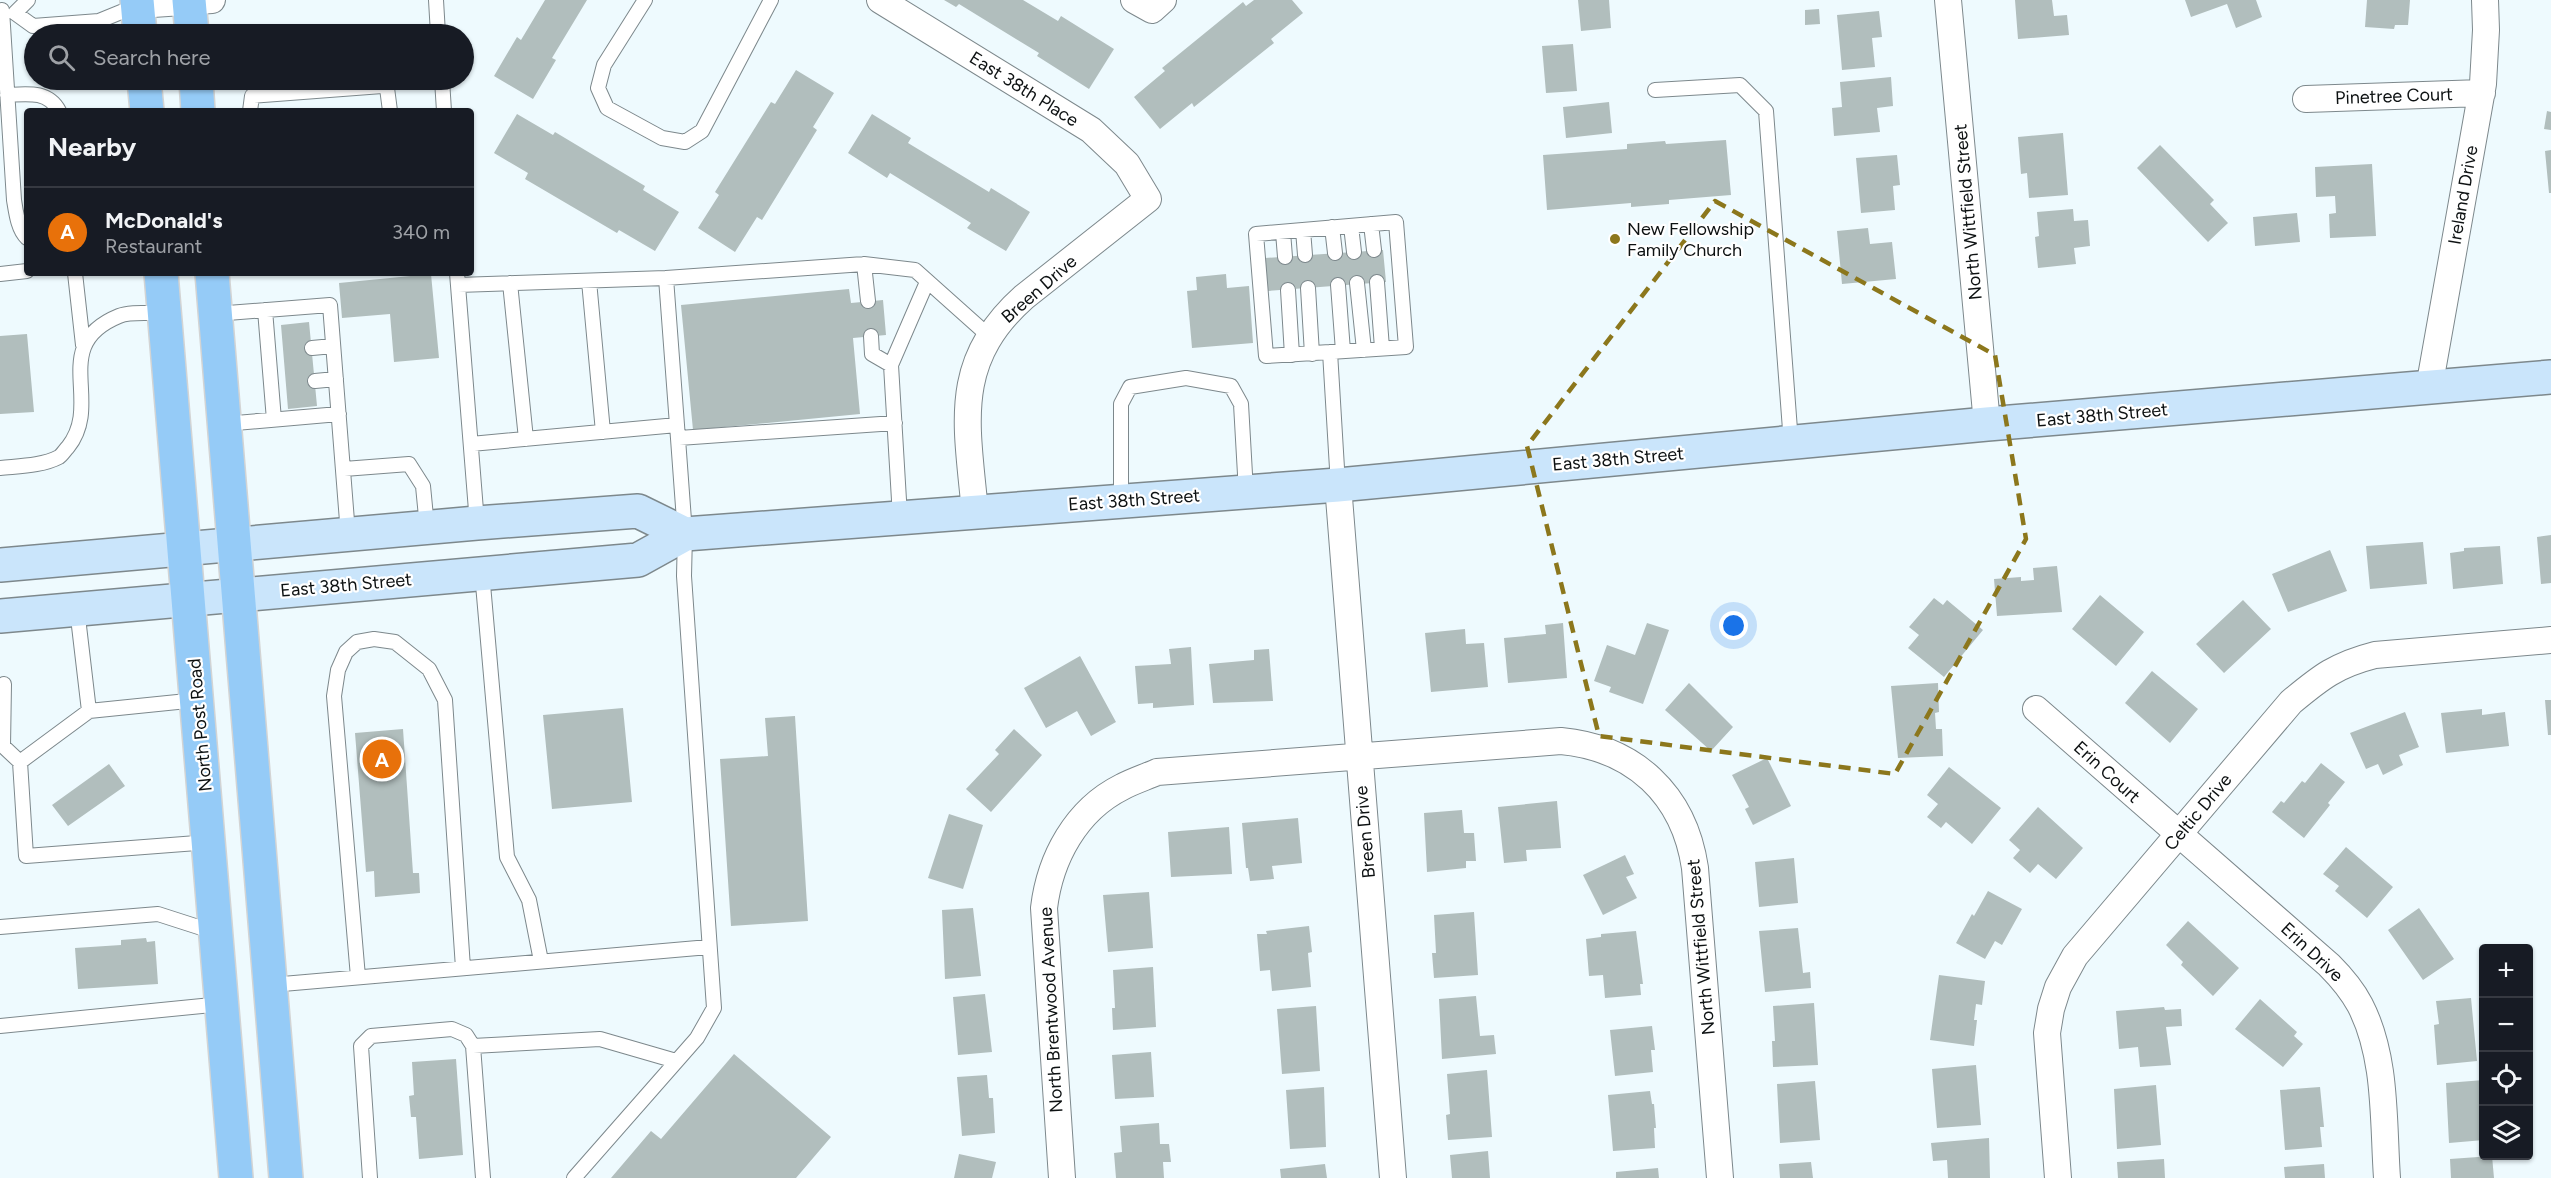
<!DOCTYPE html>
<meta charset="utf-8">
<style>
body{margin:0;font-family:Figtree,sans-serif;background:#242831;color:#f1f3f6}
.controls{position:absolute;right:18px;bottom:18px;display:grid;overflow:hidden;border-radius:6px;box-shadow:0 2px 4px #0004}
.controls button{width:54px;height:54px;display:grid;place-items:center;padding:0;border:0;border-bottom:2px solid #363941;background:#171b24;color:#f1f3f6;font:30px sans-serif}
.you{position:absolute;left:1734px;top:626px;width:21px;height:21px;margin:-15px;border:4px solid #fff;border-radius:50%;background:#1a73e8;box-shadow:0 0 0 9px #1a73e833}
.badge{display:grid;place-items:center;width:39px;height:39px;border-radius:50%;background:#8c771c;color:#fff;font-size:20px;font-weight:700}
.pin{position:absolute;translate:-50% -50%;border:3px solid #fff;box-shadow:0 2px 6px #0006}
.list{margin:0;padding:0;list-style:none}
h2{display:flex;justify-content:space-between;align-items:center;height:78px;margin:0;padding:0 24px;font-size:26px}
h2 small{font-size:20px;font-weight:400;color:#9ea1a6}
.list li{display:grid;grid-template-columns:39px 1fr auto;gap:18px;align-items:center;box-sizing:border-box;height:90px;padding:0 24px;border-top:2px solid #363941}
.list b{display:block;font-size:22px;white-space:nowrap}
.list p{margin:0;font-size:20px;white-space:nowrap;color:#9ea1a6}
.list em{font-size:20px;font-style:normal;color:#9ea1a6}
.icon{flex:none;width:33px;height:33px;fill:none;stroke:currentColor;stroke-width:2;stroke-linecap:round;stroke-linejoin:round}
.map{position:relative;flex:none;width:2551px;height:1178px;overflow:hidden}
.search{position:absolute;background:#171b24;box-shadow:0 2px 4px #0004;left:24px;top:24px;width:450px;height:66px;display:flex;align-items:center;gap:15px;box-sizing:border-box;padding:0 21px;border-radius:33px;color:#9ea1a6;font-size:22px}
.panel{position:absolute;background:#171b24;box-shadow:0 2px 4px #0004;left:24px;top:108px;width:450px;height:168px;border-radius:6px}
.map>svg:first-child{display:block}
</style>
<div class="map">
<svg width="2551" height="1178" viewBox="0 0 2551 1178">
<rect width="100%" height="100%" fill="#eefafe"/>
<path fill="#b1bebd" d="M 545,0 L 587,0 L 552,58 L 556,60 L 533,99 L 494,76 L 517,37 L 521,40 Z
M 944,0 L 1023,0 L 1058,21 L 1061,16 L 1114,49 L 1089,89 L 1037,56 L 1039,53 L 959,4 L 956,7 Z
M 1254,0 L 1292,0 L 1303,13 L 1271,39 L 1274,43 L 1194,107 L 1192,103 L 1160,129 L 1134,97 L 1165,71 L 1162,68 L 1243,2 L 1246,6 Z
M 1578,0 L 1609,0 L 1611,28 L 1581,31 Z
M 2015,0 L 2052,0 L 2054,16 L 2067,15 L 2069,35 L 2018,39 Z
M 2185,0 L 2256,0 L 2262,17 L 2236,28 L 2227,4 L 2191,17 Z
M 2367,0 L 2410,0 L 2408,25 L 2395,25 L 2394,29 L 2365,27 Z
M 1819,9 L 1820,24 L 1805,25 L 1805,10 Z
M 1879,11 L 1882,37 L 1872,38 L 1875,67 L 1842,70 L 1837,15 Z
M 1573,44 L 1577,91 L 1546,93 L 1542,46 Z
M 796,70 L 834,93 L 813,127 L 817,130 L 762,220 L 757,217 L 735,252 L 698,228 L 719,195 L 715,192 L 771,102 L 775,104 Z
M 1891,77 L 1893,106 L 1877,108 L 1880,132 L 1834,136 L 1832,108 L 1842,107 L 1840,82 Z
M 1609,102 L 1612,133 L 1566,138 L 1563,107 Z
M 2547,111 L 2551,112 L 2551,130 L 2544,129 Z
M 517,114 L 553,135 L 555,132 L 645,186 L 643,190 L 679,212 L 655,251 L 619,230 L 617,233 L 525,179 L 528,173 L 494,153 Z
M 872,114 L 911,138 L 908,143 L 989,192 L 991,188 L 1030,212 L 1006,251 L 967,228 L 971,223 L 890,173 L 887,178 L 848,153 Z
M 2063,133 L 2068,195 L 2029,198 L 2027,173 L 2021,174 L 2018,137 Z
M 1726,140 L 1731,195 L 1669,200 L 1669,204 L 1631,207 L 1631,203 L 1547,210 L 1543,155 L 1627,149 L 1627,144 L 1665,141 L 1666,144 Z
M 2160,145 L 2214,200 L 2210,204 L 2228,223 L 2208,242 L 2137,168 Z
M 2551,150 L 2551,193 L 2549,193 L 2545,151 Z
M 1897,155 L 1900,185 L 1893,186 L 1895,210 L 1861,213 L 1856,158 Z
M 2372,164 L 2376,236 L 2330,238 L 2329,214 L 2336,213 L 2335,196 L 2316,197 L 2315,167 Z
M 2073,209 L 2074,221 L 2088,220 L 2090,246 L 2074,248 L 2076,264 L 2038,268 L 2035,237 L 2039,236 L 2037,212 Z
M 2297,213 L 2300,242 L 2255,246 L 2253,217 Z
M 1868,228 L 1870,244 L 1892,242 L 1896,279 L 1842,284 L 1837,231 Z
M 1383,250 L 1386,282 L 1268,291 L 1265,258 Z
M 431,274 L 439,358 L 394,362 L 390,314 L 342,318 L 339,283 Z
M 1226,274 L 1227,288 L 1249,286 L 1253,343 L 1192,348 L 1187,291 L 1197,290 L 1196,277 Z
M 849,289 L 851,303 L 883,300 L 886,335 L 853,338 L 860,414 L 693,430 L 681,305 Z
M 309,322 L 317,406 L 288,409 L 281,325 Z
M 27,334 L 34,412 L 0,414 L 0,336 Z
M 2551,535 L 2551,583 L 2541,584 L 2537,537 Z
M 2423,542 L 2427,584 L 2370,589 L 2366,546 Z
M 2500,546 L 2503,584 L 2453,589 L 2450,553 L 2464,551 L 2464,548 Z
M 2330,550 L 2347,591 L 2288,612 L 2272,574 Z
M 2057,566 L 2062,612 L 1997,616 L 1994,579 L 2021,577 L 2021,581 L 2034,580 L 2033,568 Z
M 2100,595 L 2144,632 L 2116,666 L 2072,629 Z
M 1934,598 L 1943,605 L 1947,600 L 1983,630 L 1944,677 L 1908,648 L 1919,635 L 1909,627 Z
M 2243,600 L 2271,629 L 2224,673 L 2196,644 Z
M 1563,623 L 1567,678 L 1508,683 L 1504,638 L 1546,634 L 1545,625 Z
M 1647,623 L 1669,630 L 1643,704 L 1609,692 L 1611,687 L 1594,681 L 1607,645 L 1635,655 Z
M 1465,629 L 1466,644 L 1484,643 L 1488,687 L 1431,692 L 1425,633 Z
M 1191,647 L 1194,705 L 1153,708 L 1153,703 L 1138,704 L 1135,666 L 1171,664 L 1169,649 Z
M 1269,649 L 1273,701 L 1213,703 L 1209,664 L 1254,660 L 1254,650 Z
M 1080,656 L 1116,722 L 1091,736 L 1077,711 L 1046,728 L 1024,688 Z
M 2152,671 L 2198,709 L 2170,743 L 2125,703 Z
M 1689,683 L 1733,727 L 1711,751 L 1665,710 Z
M 1938,683 L 1939,712 L 1935,713 L 1936,729 L 1942,729 L 1943,756 L 1898,758 L 1891,686 Z
M 2545,700 L 2551,700 L 2551,735 L 2548,735 Z
M 623,708 L 632,802 L 552,809 L 543,715 Z
M 2482,709 L 2482,715 L 2505,712 L 2509,746 L 2446,753 L 2441,713 Z
M 2405,712 L 2419,747 L 2399,755 L 2403,765 L 2383,775 L 2378,764 L 2366,769 L 2350,733 Z
M 795,716 L 808,921 L 731,926 L 720,759 L 768,756 L 765,718 Z
M 403,729 L 413,873 L 419,873 L 420,893 L 375,897 L 374,871 L 366,872 L 355,733 Z
M 1014,729 L 1042,755 L 991,812 L 966,789 L 999,754 L 995,750 Z
M 1767,758 L 1791,806 L 1753,825 L 1745,809 L 1749,807 L 1732,775 Z
M 2321,763 L 2345,782 L 2328,803 L 2330,805 L 2304,838 L 2272,812 L 2281,801 L 2284,803 L 2302,781 L 2305,783 Z
M 109,764 L 125,786 L 68,826 L 52,805 Z
M 1949,767 L 2001,808 L 1972,844 L 1946,822 L 1941,828 L 1927,817 L 1938,804 L 1927,795 Z
M 1557,801 L 1561,848 L 1526,850 L 1527,861 L 1504,863 L 1498,807 Z
M 2038,807 L 2083,848 L 2056,879 L 2038,864 L 2030,873 L 2013,858 L 2020,850 L 2009,840 Z
M 1462,810 L 1464,833 L 1474,833 L 1476,861 L 1466,861 L 1466,868 L 1427,872 L 1424,813 Z
M 949,814 L 983,825 L 963,889 L 928,878 Z
M 1298,818 L 1302,863 L 1272,866 L 1274,879 L 1250,881 L 1248,868 L 1246,868 L 1242,823 Z
M 1229,827 L 1232,874 L 1171,877 L 1168,832 Z
M 2346,847 L 2393,887 L 2367,918 L 2335,891 L 2339,886 L 2323,874 Z
M 1625,855 L 1634,874 L 1626,877 L 1637,898 L 1603,915 L 1583,875 Z
M 1794,858 L 1798,903 L 1759,907 L 1755,862 Z
M 1988,891 L 2022,909 L 2002,945 L 1995,941 L 1985,959 L 1956,943 L 1972,914 L 1974,916 Z
M 1149,892 L 1153,948 L 1108,952 L 1103,895 Z
M 973,908 L 981,976 L 945,979 L 942,910 Z
M 2419,908 L 2454,959 L 2423,980 L 2388,930 Z
M 1474,912 L 1478,975 L 1434,978 L 1432,953 L 1436,953 L 1434,915 Z
M 2188,921 L 2239,968 L 2213,996 L 2181,965 L 2183,962 L 2166,945 Z
M 1309,926 L 1312,952 L 1308,953 L 1311,987 L 1272,991 L 1270,970 L 1260,971 L 1257,934 L 1267,934 L 1266,931 Z
M 1798,928 L 1803,973 L 1810,972 L 1811,988 L 1765,992 L 1759,931 Z
M 1636,931 L 1643,984 L 1640,984 L 1641,995 L 1605,998 L 1603,975 L 1589,976 L 1586,939 L 1601,937 L 1601,934 Z
M 146,938 L 147,942 L 155,941 L 158,984 L 78,989 L 75,948 L 121,945 L 121,940 Z
M 1153,967 L 1156,1027 L 1113,1030 L 1112,1008 L 1115,1008 L 1113,970 Z
M 1939,975 L 1985,981 L 1982,1005 L 1976,1004 L 1974,1020 L 1977,1020 L 1974,1046 L 1930,1040 Z
M 985,994 L 992,1052 L 958,1055 L 953,997 Z
M 1476,996 L 1480,1036 L 1494,1035 L 1496,1054 L 1442,1059 L 1439,999 Z
M 2471,998 L 2477,1061 L 2437,1065 L 2434,1025 L 2439,1024 L 2436,1001 Z
M 2260,999 L 2297,1032 L 2294,1036 L 2303,1044 L 2283,1067 L 2235,1029 Z
M 1814,1003 L 1818,1065 L 1773,1067 L 1772,1041 L 1775,1041 L 1773,1006 Z
M 1316,1006 L 1320,1071 L 1282,1074 L 1277,1009 Z
M 2164,1007 L 2165,1010 L 2181,1009 L 2182,1026 L 2166,1027 L 2171,1065 L 2140,1067 L 2138,1047 L 2119,1049 L 2116,1011 Z
M 1652,1026 L 1655,1050 L 1651,1050 L 1653,1072 L 1615,1076 L 1610,1030 Z
M 1151,1052 L 1154,1097 L 1115,1099 L 1112,1055 Z
M 734,1054 L 831,1137 L 796,1178 L 611,1178 L 651,1131 L 661,1139 Z
M 456,1059 L 463,1155 L 419,1159 L 416,1117 L 411,1117 L 409,1096 L 414,1095 L 412,1062 Z
M 1976,1065 L 1981,1125 L 1937,1128 L 1932,1069 Z
M 1487,1070 L 1492,1137 L 1448,1140 L 1446,1115 L 1450,1114 L 1447,1074 Z
M 987,1075 L 989,1098 L 993,1098 L 995,1133 L 962,1136 L 957,1077 Z
M 2484,1080 L 2484,1140 L 2449,1143 L 2446,1083 Z
M 1815,1081 L 1820,1140 L 1780,1143 L 1777,1084 Z
M 2156,1085 L 2161,1145 L 2117,1149 L 2114,1089 Z
M 1324,1087 L 1326,1147 L 1290,1149 L 1286,1090 Z
M 2320,1087 L 2324,1127 L 2320,1127 L 2322,1147 L 2285,1150 L 2280,1090 Z
M 1650,1091 L 1652,1104 L 1654,1104 L 1656,1128 L 1654,1128 L 1655,1148 L 1613,1151 L 1608,1095 Z
M 1159,1123 L 1160,1144 L 1169,1144 L 1171,1162 L 1163,1162 L 1164,1178 L 1116,1178 L 1114,1153 L 1122,1152 L 1120,1126 Z
M 1989,1138 L 1990,1178 L 1948,1178 L 1947,1160 L 1933,1161 L 1931,1143 Z
M 1488,1151 L 1490,1178 L 1452,1178 L 1450,1155 Z
M 959,1154 L 996,1162 L 992,1178 L 954,1178 Z
M 2492,1156 L 2494,1178 L 2451,1178 L 2450,1159 Z
M 2164,1159 L 2165,1178 L 2118,1178 L 2117,1162 Z
M 1811,1162 L 1813,1178 L 1780,1178 L 1779,1164 Z
M 1325,1164 L 1327,1178 L 1281,1178 L 1280,1169 Z
M 2324,1164 L 2325,1178 L 2285,1178 L 2284,1167 Z
M 1658,1168 L 1659,1178 L 1616,1178 L 1616,1172 Z"/>
<g fill="none" stroke-linecap="round" stroke-linejoin="round">
<g stroke="#7d888c" stroke-width="16">
<path id="lane" d="M 28,0 L 15,13 L 33,26 L 99,21 L 138,5
M 436,0 L 438,34
M 645,0 L 604,65 L 598,88 L 607,108 L 662,138 L 685,142 L 702,131 L 771,0
M 2,10 L 14,200 C 16,212 18,230 27,238
M 442,80 L 444,111
M 1655,90 L 1740,85 L 1766,111 L 1791,443
M 7,95 C 26,94 48,90 59,111
M 250,111 L 252,96 L 382,86 L 387,88 L 390,111
M 1371,224 L 1374,250
M 1351,226 L 1354,252
M 1332,227 L 1335,253
M 1303,230 L 1305,255
M 1283,232 L 1285,257
M 864,264 L 868,301
M 75,273 L 83,345
M 457,273 L 477,523
M 0,274 L 27,271
M 666,278 L 677,425
M 589,281 L 603,432
M 1377,282 L 1382,348
M 510,283 L 526,439
M 1357,283 L 1364,350
M 458,285 L 666,278 L 864,264 L 915,270 L 990,337
M 1338,285 L 1343,351
M 1308,288 L 1312,354
M 1288,290 L 1292,355
M 265,310 L 274,420
M 215,314 L 330,305 L 348,534
M 871,336 L 872,354 L 891,365
M 312,348 L 333,346
M 1330,352 L 1406,347 L 1396,222 L 1256,234 L 1266,356 L 1330,352 L 1338,485
M 315,381 L 336,379
M 224,424 L 339,414
M 679,438 L 895,423
M 471,444 L 677,425 L 685,534 L 684,576 L 714,1008 L 697,1038 L 574,1178
M 0,468 C 18,466 42,466 59,457 C 62,455 65,450 68,447 C 104,402 48,345 119,316 C 131,311 151,314 165,313
M 344,469 L 409,464 L 423,486 L 427,527
M 1121,501 L 1121,404 L 1130,387 L 1186,378 L 1231,386 L 1241,404 L 1246,492
M 900,517 L 891,365 L 927,282
M 482,573 L 507,857 L 529,900 L 541,961
M 77,609 L 89,711 L 197,700
M 4,684 L 3,746 L 20,762
M 89,711 L 20,762 L 26,856 L 210,842
M 0,927 L 158,914 L 217,933
M 358,977 L 334,696 L 338,670 L 346,652 L 357,642 L 374,639 L 395,642 L 429,669 L 445,700 L 463,968
M 271,985 L 709,947
M 0,1026 L 222,1004
M 473,1046 L 600,1039 L 676,1061
M 370,1178 L 361,1046 L 371,1036 L 452,1029 L 466,1035 L 473,1046 L 483,1178"/>
</g>
<g stroke="#7d888c" stroke-width="28">
<path id="street" d="M 880,0 L 1091,130 L 1127,164 L 1148,199 L 1024,297 C 951,362 967,424 975,512
M 1134,0 L 1152,10 L 1163,0
M 1948,0 L 1987,424
M 138,5 L 212,0
M 2306,99 L 2482,93
M 2429,388 L 2483,84 L 2486,30 L 2485,0
M 1338,485 L 1393,1178
M 2036,709 L 2329,965 C 2341,977 2352,990 2360,1005 C 2387,1057 2383,1121 2387,1178
M 1062,1178 L 1044,908 C 1050,858 1076,810 1122,787 C 1133,781 1146,777 1157,772 L 1561,741 C 1634,748 1684,794 1695,868 L 1720,1178
M 2058,1178 L 2047,1033 L 2051,1009 L 2058,987 L 2075,956 L 2291,702 C 2321,677 2336,665 2375,655 L 2551,640"/>
</g>
<g stroke="#7d888c" stroke-width="36">
<path id="secondary" d="M 0,565 L 477,523 L 638,511 L 685,534
M 0,616 L 638,560 L 685,534 L 1338,485 L 1987,424 L 2551,377"/>
</g>
<g stroke="#d3d4d4" stroke-width="36">
<path id="primary" d="M 137,0 L 140,34
M 189,0 L 192,34
M 144,80 L 147,111
M 196,80 L 198,111
M 161,273 L 236,1178
M 212,273 L 286,1178"/>
</g>
<use href="#lane" stroke="#fff" stroke-width="14"/>
<use href="#street" stroke="#fff" stroke-width="26"/>
<use href="#secondary" stroke="#cae5fb" stroke-width="33"/>
<use href="#primary" stroke="#95cbf7" stroke-width="33"/>
</g>
<path fill="none" stroke="#8c771c" stroke-width="4.5" stroke-dasharray="12 8" stroke-linejoin="round" d="M 1715,201 L 1995,355 L 2026,539 L 1895,774 L 1599,736 L 1527,446 Z"/>
<circle fill="#8c771c" stroke="#fff" stroke-width="2" cx="1615" cy="239" r="6"/>
<g text-anchor="middle" dominant-baseline="central" stroke-width="4.5" stroke-linejoin="round" paint-order="stroke">
<g font-size="18" fill="#0d1112" stroke="#fff">
<text transform="translate(1024 89) rotate(32)">East 38th Place</text>
<text transform="translate(2394 96) rotate(-2)">Pinetree Court</text>
<text transform="translate(2463 195) rotate(-80)">Ireland Drive</text>
<text transform="translate(1968 212) rotate(-95)">North Wittfield Street</text>
<text transform="translate(1039 289) rotate(-41)">Breen Drive</text>
<text transform="translate(2102 415) rotate(-5)">East 38th Street</text>
<text transform="translate(1618 459) rotate(-5)">East 38th Street</text>
<text transform="translate(1134 500) rotate(-4)">East 38th Street</text>
<text transform="translate(346 585) rotate(-5)">East 38th Street</text>
<text transform="translate(200 725) rotate(-95)">North Post Road</text>
<text transform="translate(2107 772) rotate(42)">Erin Court</text>
<text transform="translate(2198 812) rotate(-50)">Celtic Drive</text>
<text transform="translate(1365 832) rotate(-95)">Breen Drive</text>
<text transform="translate(1701 947) rotate(-95)">North Wittfield Street</text>
<text transform="translate(2312 952) rotate(43)">Erin Drive</text>
<text transform="translate(1051 1010) rotate(-93)">North Brentwood Avenue</text>
</g>
<g font-size="18" fill="#0d1112" stroke="#fff" text-anchor="start">
<text x="1627" y="229">New Fellowship<tspan x="1627" dy="21">Family Church</tspan></text>
</g>
</g>
</svg>
<div class="controls">
<button>+</button>
<button>−</button>
<button><svg class="icon" aria-label="locate" viewBox="0 0 24 24"><circle cx="12" cy="12" r="6"/><path d="M12 2v4M12 18v4M2 12h4M18 12h4"/></svg></button>
<button><svg class="icon" aria-label="layers" viewBox="0 0 24 24"><path d="M12 4l9 5-9 5-9-5zM3 14l9 5 9-5"/></svg></button>
</div>
<div class="you"></div>
<div class="pin badge" style="left:382px;top:759px;background:#e8710a">A</div>
<div class="search"><svg class="icon" aria-label="search" viewBox="0 0 24 24"><circle cx="10" cy="10" r="6"/><path d="M15 15l6 6"/></svg>Search here</div>
<section class="panel">
<h2>Nearby<small></small></h2>
<ul class="list">
<li><span class="badge" style="background:#e8710a">A</span><div><b>McDonald's</b><p>Restaurant</p></div><em>340 m</em></li>
</ul>
</section>
</div>
